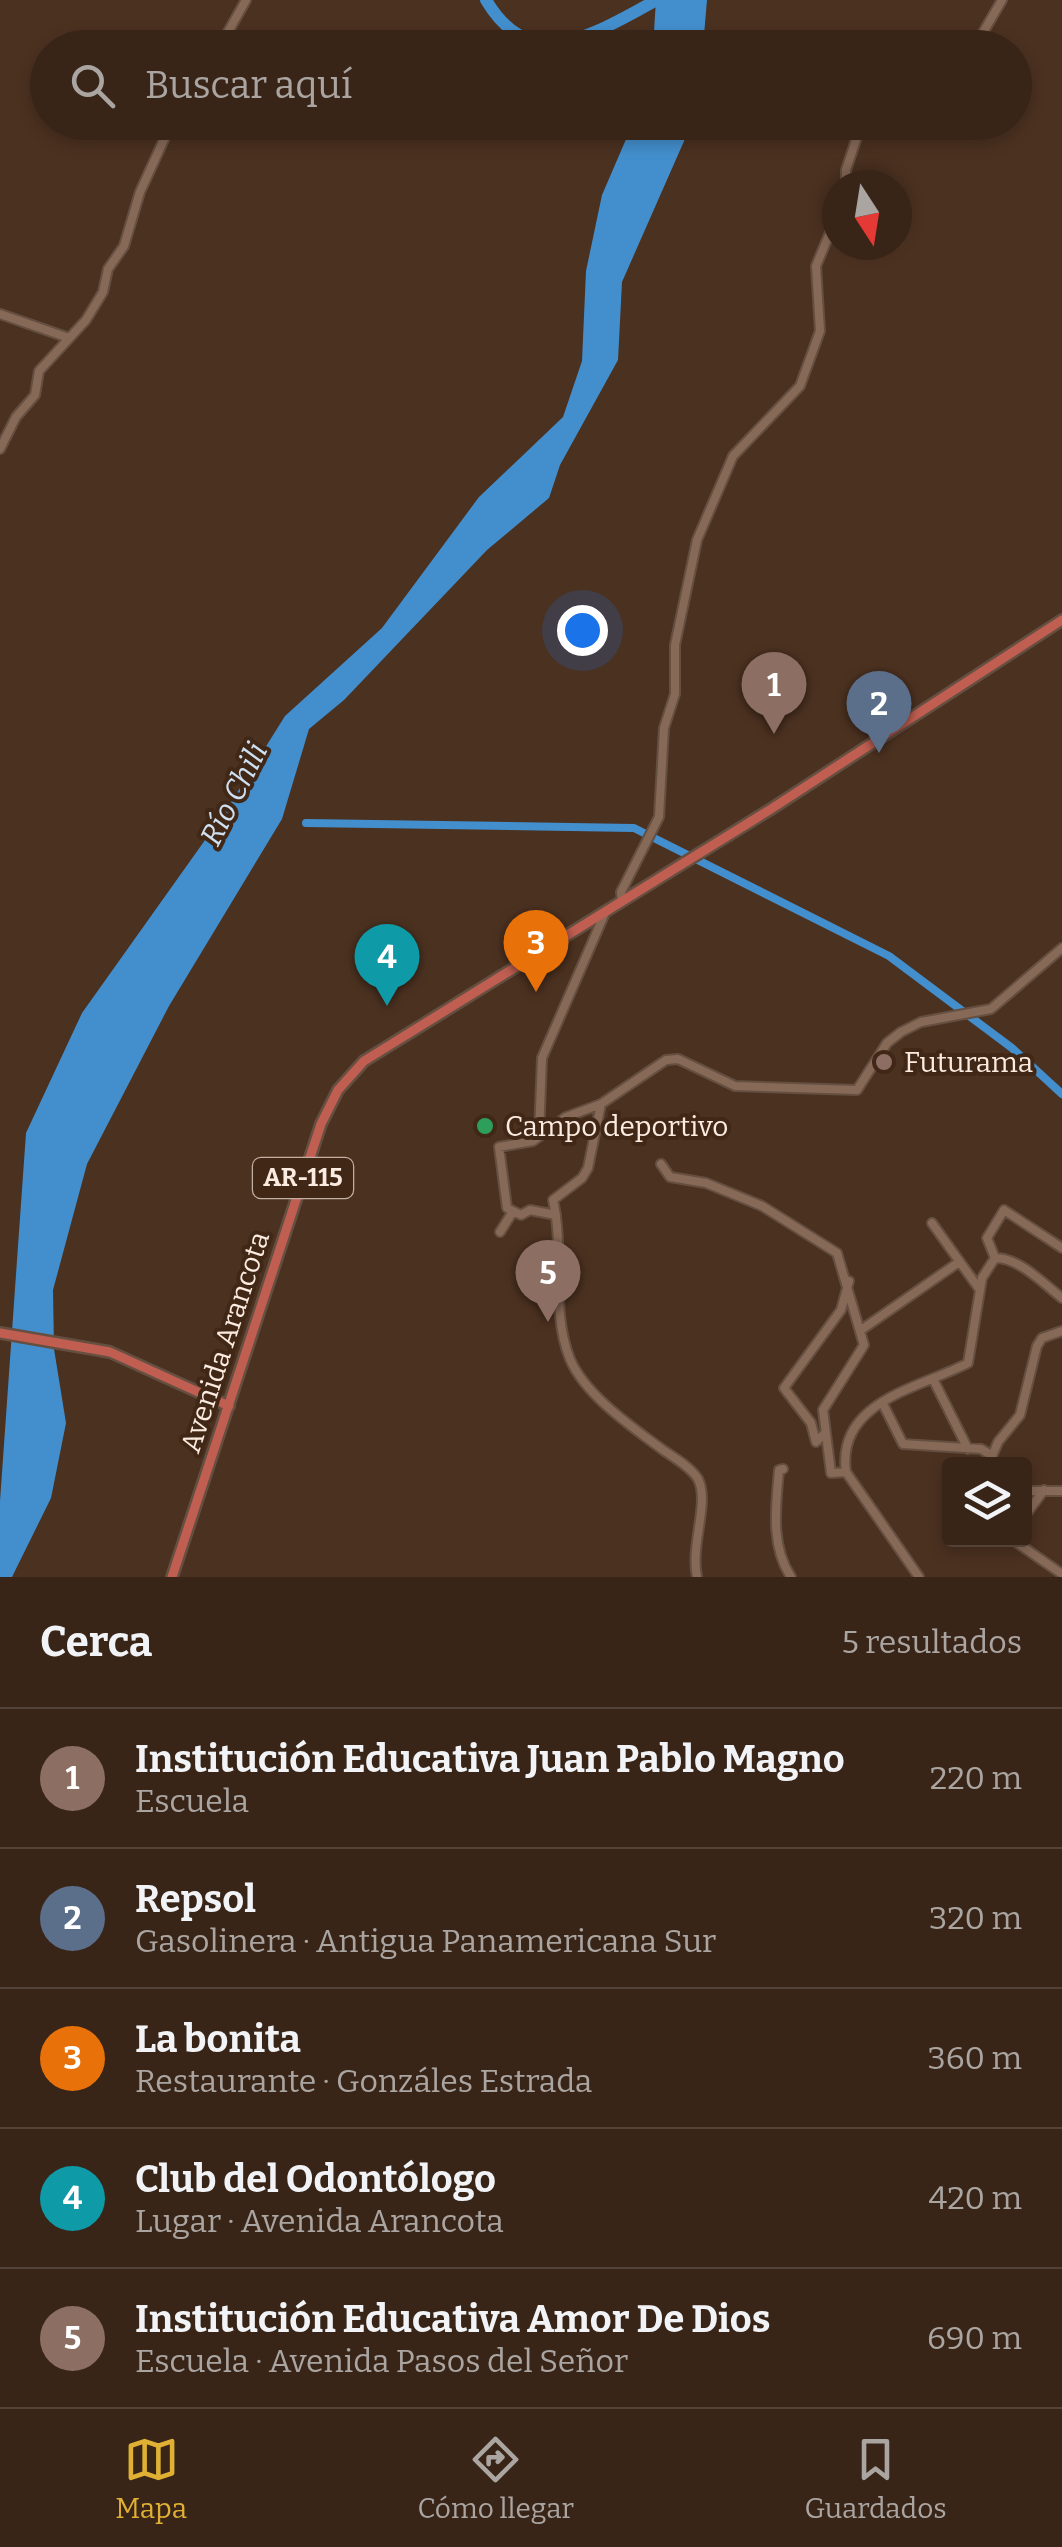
<!DOCTYPE html>
<html lang="es">
<meta charset="utf-8">
<style>
body{margin:0;font-family:Bitter,serif;background:#3f2d21;color:#f1f3f6}
.controls{position:absolute;right:30px;bottom:30px;display:grid;overflow:hidden;border-radius:10px;box-shadow:0 5px 15px #0003}
.controls button{width:90px;height:90px;display:grid;place-items:center;padding:0;border:0;border-bottom:2px solid #524237;background:#382518;color:#f1f3f6;font:50px sans-serif}
.compass{position:absolute;left:822px;top:170px;width:90px;height:90px;border-radius:50%;background:#382518;box-shadow:0 5px 15px #0003;rotate:168deg}
.you{position:absolute;left:582px;top:630px;width:35px;height:35px;margin:-25px;border:8px solid #fff;border-radius:50%;background:#1a73e8;box-shadow:0 0 0 15px #1a73e833}
.badge{display:grid;place-items:center;width:65px;height:65px;border-radius:50%;background:#e0b034;color:#fff;font-size:32px;font-weight:700}
.pin{position:absolute;translate:-50% -82px;filter:drop-shadow(0 2px 5px #0008)}
.pin::after{content:'';position:absolute;top:52px;width:35px;height:30px;background:inherit;clip-path:polygon(0 0,100% 0,50% 100%)}
.list{margin:0;padding:0;list-style:none}
h2{display:flex;justify-content:space-between;align-items:center;height:130px;margin:0;padding:0 40px;font-size:42px}
h2 small{font-size:32px;font-weight:400;color:#aba5a2}
.list li{display:grid;grid-template-columns:65px 1fr auto;gap:30px;align-items:center;box-sizing:border-box;height:140px;padding:0 40px;border-top:2px solid #524237}
.list b{display:block;font-size:38px;white-space:nowrap}
.list p{margin:0;font-size:32px;white-space:nowrap;color:#aba5a2}
.list em{font-size:32px;font-style:normal;color:#aba5a2}
.icon{flex:none;width:55px;height:55px;fill:none;stroke:currentColor;stroke-width:2;stroke-linecap:round;stroke-linejoin:round}
.map{position:relative;flex:none;width:1062px;height:1577px;overflow:hidden}
.search{position:absolute;background:#382518;box-shadow:0 5px 15px #0003;left:30px;right:30px;top:30px;height:110px;display:flex;align-items:center;gap:25px;box-sizing:border-box;padding:0 35px;border-radius:55px;color:#aba5a2;font-size:38px}
.sheet{height:830px;background:#382518}
nav{display:flex;justify-content:space-around;align-items:center;box-sizing:border-box;height:140px;border-top:2px solid #524237;background:#382518;font-size:28px;color:#aba5a2}
nav a{display:grid;justify-items:center;gap:5px}
nav .on{color:#e0b034}
.map>svg:first-child{display:block}
</style>
<div class="map">
<svg width="1062" height="1577" viewBox="0 0 1062 1577">
<rect width="100%" height="100%" fill="#4b3120"/>
<path fill="#438fce" d="M 656,0 L 707,0 L 703,47 L 653,47 Z
M 633,123 L 692,123 L 622,282 L 618,360 L 560,465 L 549,498 L 487,550 L 344,700 L 309,729 L 282,819 L 169,1006 L 87,1164 L 53,1290 L 54,1349 L 66,1423 L 51,1498 L 12,1577 L 0,1577 L 0,1501 L 26,1133 L 82,1013 L 225,812 L 285,716 L 382,628 L 479,497 L 563,417 L 582,361 L 586,271 L 602,195 Z"/>
<g fill="none" stroke-linecap="round" stroke-linejoin="round">
<path stroke="#438fce" stroke-width="8" d="M 306,823 L 634,828 L 889,956 L 1012,1048 L 1062,1094"/>
<path stroke="#438fce" stroke-width="12" d="M 486,0 C 532,78 596,32 657,0"/>
<g stroke="#654f40" stroke-width="12">
<path id="minor" d="M 219,48 L 246,0
M 974,48 L 1002,0
M 846,185 L 846,170 L 862,122
M 0,314 L 69,338
M 0,449 L 16,417 L 35,395 L 39,371 L 86,320 L 103,292 L 108,269 L 124,246 L 140,192 L 172,122
M 622,901 L 621,892 L 659,817 L 664,728 L 675,694 L 675,645 L 697,540 L 733,456 L 800,386 L 820,331 L 816,266 L 837,216
M 601,1104 L 588,1168 L 582,1178 L 553,1200 C 565,1252 550,1310 570,1359 C 585,1395 632,1427 663,1450 C 673,1457 691,1467 698,1479 C 710,1502 690,1545 697,1577
M 539,1135 L 542,1058 L 605,913
M 661,1164 L 670,1177 L 706,1183 L 762,1206 L 837,1253 L 864,1345 L 823,1410 L 831,1473 L 846,1472
M 556,1215 L 530,1210 L 521,1215 L 507,1208 L 499,1147 L 533,1141 L 566,1117 L 601,1104 L 666,1060 L 678,1059 L 735,1086 L 857,1090 L 887,1043 L 901,1032 L 921,1022 L 991,1009 L 1062,948
M 932,1223 L 980,1290
M 500,1232 L 512,1213
M 995,1258 L 987,1238 L 1004,1210 L 1062,1248
M 861,1330 L 959,1262
M 933,1379 L 968,1449
M 882,1402 L 903,1444 L 981,1449 L 991,1455
M 824,1434 L 816,1442 L 811,1423 L 784,1388 L 841,1310 L 849,1281
M 989,1464 L 998,1442 L 1020,1415 L 1037,1346 L 1042,1338 L 1062,1331
M 783,1469 L 779,1470 C 776,1506 770,1545 791,1577
M 1024,1491 L 1062,1491
M 1024,1517 L 1044,1490
M 1013,1540 L 1062,1574
M 919,1577 L 846,1472 C 836,1401 920,1388 968,1363 L 982,1278 L 995,1258 C 1018,1257 1044,1284 1062,1298"/>
</g>
<g stroke="#654f40" stroke-width="14">
<path id="major" d="M 0,1333 L 110,1352 L 229,1406
M 172,1577 L 321,1124 L 338,1090 L 364,1061 L 771,809 L 1062,620"/>
</g>
<use href="#minor" stroke="#876957" stroke-width="8"/>
<use href="#major" stroke="#bf5e51" stroke-width="9"/>
</g>
<circle fill="#8d6e63" stroke="#402716" stroke-width="4" cx="884" cy="1062" r="10"/>
<circle fill="#2e9e5b" stroke="#402716" stroke-width="4" cx="485" cy="1126" r="10"/>
<g text-anchor="middle" dominant-baseline="central" stroke-width="8" stroke-linejoin="round" paint-order="stroke">
<rect fill="#402716" stroke="#c4b0a3" stroke-width="2.5" x="253" y="1158" width="100" height="40" rx="8"/>
<g font-size="25" font-weight="bold" fill="#fcebe0">
<text x="303" y="1178">AR-115</text>
</g>
<g font-size="28" fill="#fcebe0" stroke="#402716" text-anchor="start">
<text x="904" y="1062">Futurama</text>
<text x="505" y="1126">Campo deportivo</text>
</g>
<g font-size="28" fill="#fcebe0" stroke="#402716">
<text transform="translate(225 1342) rotate(-72)">Avenida Arancota</text>
</g>
<g font-size="30" font-style="italic" fill="#cee0f1" stroke="#402716">
<text transform="translate(234 794) rotate(-63)">Río Chili</text>
</g>
</g>
</svg>
<div class="controls">
<button><svg class="icon" aria-label="layers" viewBox="0 0 24 24"><path d="M12 4l9 5-9 5-9-5zM3 14l9 5 9-5"/></svg></button>
</div>
<svg class="compass" viewBox="-18 -18 36 36"><path d="M0-13l5 13h-10z" fill="#e53935"/><path d="M0 13l5-13h-10z" fill="#aba5a2"/></svg>
<div class="you"></div>
<div class="pin badge" style="left:774px;top:734px;background:#8d6e63">1</div>
<div class="pin badge" style="left:879px;top:753px;background:#5c6f8a">2</div>
<div class="pin badge" style="left:536px;top:992px;background:#e8710a">3</div>
<div class="pin badge" style="left:387px;top:1006px;background:#0f9aa8">4</div>
<div class="pin badge" style="left:548px;top:1322px;background:#8d6e63">5</div>
<div class="search"><svg class="icon" aria-label="search" viewBox="0 0 24 24"><circle cx="10" cy="10" r="6"/><path d="M15 15l6 6"/></svg>Buscar aquí</div>
</div>
<section class="sheet">
<h2>Cerca<small>5 resultados</small></h2>
<ul class="list">
<li><span class="badge" style="background:#8d6e63">1</span><div><b>Institución Educativa Juan Pablo Magno</b><p>Escuela</p></div><em>220 m</em></li>
<li><span class="badge" style="background:#5c6f8a">2</span><div><b>Repsol</b><p>Gasolinera · Antigua Panamericana Sur</p></div><em>320 m</em></li>
<li><span class="badge" style="background:#e8710a">3</span><div><b>La bonita</b><p>Restaurante · Gonzáles Estrada</p></div><em>360 m</em></li>
<li><span class="badge" style="background:#0f9aa8">4</span><div><b>Club del Odontólogo</b><p>Lugar · Avenida Arancota</p></div><em>420 m</em></li>
<li><span class="badge" style="background:#8d6e63">5</span><div><b>Institución Educativa Amor De Dios</b><p>Escuela · Avenida Pasos del Señor</p></div><em>690 m</em></li>
</ul>
</section>
<nav>
<a class="on"><svg class="icon" aria-label="map" viewBox="0 0 24 24"><path d="M3 6l6-2 6 2 6-2v14l-6 2-6-2-6 2zM9 4v14M15 6v14"/></svg>Mapa</a>
<a><svg class="icon" aria-label="directions" viewBox="0 0 24 24"><path d="M12 3l9 9-9 9-9-9zM9 14v-3h6M13 9l2 2-2 2"/></svg>Cómo llegar</a>
<a><svg class="icon" aria-label="saved" viewBox="0 0 24 24"><path d="M7 4h10v16l-5-4-5 4z"/></svg>Guardados</a>
</nav>
